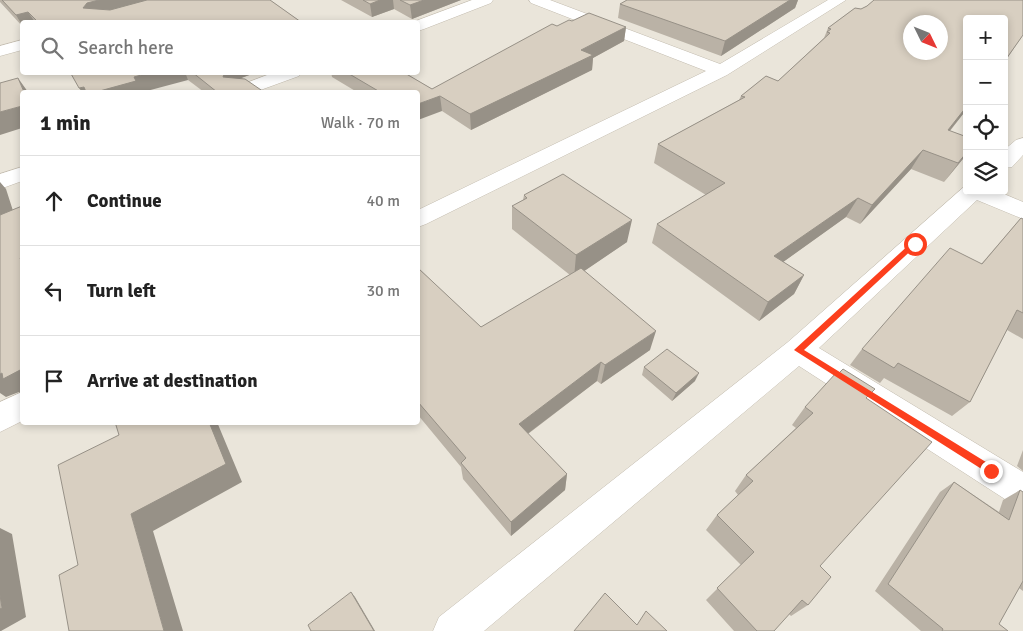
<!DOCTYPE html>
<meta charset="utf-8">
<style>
body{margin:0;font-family:Signika,sans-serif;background:#f2f2f2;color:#222}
.controls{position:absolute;right:15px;top:15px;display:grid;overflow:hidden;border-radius:5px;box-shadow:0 2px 8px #0003}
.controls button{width:45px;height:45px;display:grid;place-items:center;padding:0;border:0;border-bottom:1px solid #e0e0e0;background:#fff;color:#222;font:25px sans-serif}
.compass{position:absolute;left:903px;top:15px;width:45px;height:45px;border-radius:50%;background:#fff;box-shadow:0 2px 8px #0003;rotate:133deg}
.stop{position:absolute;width:15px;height:15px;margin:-11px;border:4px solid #fc3f1d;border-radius:50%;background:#fff}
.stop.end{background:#fc3f1d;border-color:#fff;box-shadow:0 1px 5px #0008}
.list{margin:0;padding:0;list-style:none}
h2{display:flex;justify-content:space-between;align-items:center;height:65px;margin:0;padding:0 20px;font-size:21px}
h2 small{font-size:16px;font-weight:400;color:#767676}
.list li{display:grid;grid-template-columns:32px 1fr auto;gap:15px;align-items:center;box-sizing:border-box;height:90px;padding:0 20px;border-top:1px solid #e0e0e0}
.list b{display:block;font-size:19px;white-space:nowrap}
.list em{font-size:16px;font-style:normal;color:#767676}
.icon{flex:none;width:28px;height:28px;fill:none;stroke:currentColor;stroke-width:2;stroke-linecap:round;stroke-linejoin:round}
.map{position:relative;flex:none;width:1023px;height:631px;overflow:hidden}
.search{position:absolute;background:#fff;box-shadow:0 2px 8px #0003;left:20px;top:20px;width:400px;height:55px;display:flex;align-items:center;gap:12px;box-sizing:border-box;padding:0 18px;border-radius:5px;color:#767676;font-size:19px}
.panel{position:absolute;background:#fff;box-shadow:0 2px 8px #0003;left:20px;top:90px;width:400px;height:335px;border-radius:5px}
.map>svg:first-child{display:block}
</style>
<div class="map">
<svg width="1023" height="631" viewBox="0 0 1023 631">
<rect width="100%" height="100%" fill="#f6f3ec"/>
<path fill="#eae5da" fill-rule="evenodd" d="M 0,0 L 1023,0 L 1023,631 L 0,631 ZM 967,19 L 1004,19 L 1004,191 L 967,191 ZM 22,22 L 418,22 L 418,72 L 22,72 ZM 910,22 L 940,22 L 940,52 L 910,52 ZM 22,92 L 418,92 L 418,422 L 22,422 Z"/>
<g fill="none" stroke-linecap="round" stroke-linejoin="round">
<g stroke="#c2bbae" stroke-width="1">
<path id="minor" d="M 472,0 L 493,0 L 491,3 L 424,29 L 418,31 L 418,22 L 413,22 Z
M 529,0 L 550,0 L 720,64 L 828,0 L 846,0 L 727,75 L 426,224 L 418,227 L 418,210 L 706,71 L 531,3 Z
M 22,40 L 22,50 L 0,56 L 0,46 Z
M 275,72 L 301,72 L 299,76 L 255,92 L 231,92 L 233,88 Z
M 1023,138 L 1023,155 L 1012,167 L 1004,168 L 1004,150 L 1016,140 Z
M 22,167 L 22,181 L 0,189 L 0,174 Z
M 965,186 L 967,186 L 967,191 L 997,191 L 1023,202 L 1023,219 L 977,200 L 819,348 L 1023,472 L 1023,508 L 1011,503 L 799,366 L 484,631 L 433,631 L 439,617 L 788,342 Z
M 22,392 L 22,421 L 0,432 L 0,402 Z"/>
</g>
<use href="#minor" fill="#fff" fill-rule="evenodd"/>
</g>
<path fill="#bab2a6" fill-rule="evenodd" d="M 0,0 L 270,0 L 301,22 L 22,22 L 22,26 L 0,2 Z
M 341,0 L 461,0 L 412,19 L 394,9 L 372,17 Z
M 627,0 L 798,0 L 795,8 L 721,56 L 618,18 L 620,4 Z
M 874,0 L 1023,0 L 1023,35 L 1004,63 L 1004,19 L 967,19 L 967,109 L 950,131 L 967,137 L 967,154 L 944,182 L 911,169 L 860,224 L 846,217 L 783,262 L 804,275 L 794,294 L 759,321 L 652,243 L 657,224 L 706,195 L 654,163 L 658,144 L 739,100 L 741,96 L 766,76 L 778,81 L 824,38 L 828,28 L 855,8 L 861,9 L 867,6 ZM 910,22 L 940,22 L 940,52 L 910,52 Z
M 572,21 L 626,27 L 624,41 L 593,58 L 592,70 L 471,130 L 442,111 L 418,92 L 357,92 L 332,77 L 331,72 L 403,72 L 432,89 L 557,26 Z
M 70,72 L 257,72 L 241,78 L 264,92 L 204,92 L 188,80 Z
M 524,195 L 627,242 L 584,271 L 650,350 L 601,384 L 597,381 L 528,434 L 567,474 L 565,490 L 511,536 L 463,479 L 461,467 L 418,415 L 418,268 L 481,327 L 570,275 L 512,229 L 512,206 L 523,200 Z
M 1021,218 L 1023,219 L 1023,339 L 1007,330 L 970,402 L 952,416 L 884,378 L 880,383 L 850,365 L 862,349 L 982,263 Z
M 644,367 L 695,381 L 672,401 L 642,375 Z
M 866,398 L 820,566 L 808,605 L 791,616 L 789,614 L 774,631 L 734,631 L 706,600 L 741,565 L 706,530 L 717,515 L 738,495 L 735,491 L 746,475 L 796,428 L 792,425 L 805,407 Z
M 1023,450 L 1023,471 L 1017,466 Z
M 954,482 L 999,512 L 1003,500 L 1020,490 L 1023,492 L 1023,591 L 1019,588 L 999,624 L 1008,631 L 921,631 L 875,591 L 940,492 Z"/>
<path fill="#979187" d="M 99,0 L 157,0 L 94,17 L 83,8 L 87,3 Z
M 380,0 L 393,0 L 394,9 L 372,17 L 370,4 Z
M 424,0 L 461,0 L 412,19 L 410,5 Z
M 788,0 L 798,0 L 795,8 L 721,56 L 725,41 Z
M 28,12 L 35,22 L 22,22 L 22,25 L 16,15 Z
M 626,27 L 624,41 L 593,58 L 592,70 L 471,130 L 470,114 L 581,50 Z
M 152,72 L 185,72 L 188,80 L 143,92 L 96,92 L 134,77 Z
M 225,72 L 257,72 L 236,80 L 223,77 Z
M 18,78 L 28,92 L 24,92 Z
M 84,87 L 87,92 L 82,92 L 79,88 Z
M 440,96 L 442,111 L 418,120 L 418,104 Z
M 22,106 L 22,128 L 0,135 L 0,112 Z
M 967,106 L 967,109 L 935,149 L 948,130 Z
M 923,150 L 911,169 L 860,224 L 872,205 Z
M 967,152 L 967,154 L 962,160 L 944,182 Z
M 0,182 L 6,189 L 15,217 L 0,220 Z
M 858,198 L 846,217 L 765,275 L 774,256 Z
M 632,220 L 627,242 L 574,278 L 576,255 Z
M 804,275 L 794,294 L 759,321 L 768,302 Z
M 656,331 L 650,350 L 601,384 L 605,365 Z
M 601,362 L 597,381 L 518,441 L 519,424 Z
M 22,369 L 22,395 L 19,392 L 6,397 L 0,393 L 0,374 Z
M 699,373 L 695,381 L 672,401 L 676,393 Z
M 209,422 L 217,422 L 242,482 L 153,531 L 183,631 L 164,631 L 131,514 Z
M 567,474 L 565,490 L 511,536 L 511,522 Z
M 0,528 L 12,534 L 26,617 L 1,631 L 0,631 Z
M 351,592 L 355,597 L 375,631 L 374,631 Z"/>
<path fill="#d8cfc1" stroke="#979187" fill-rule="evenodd" d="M 2,0 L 99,0 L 87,3 L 83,8 L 110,10 L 147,0 L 270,0 L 301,22 L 38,22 L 28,12 L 16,15 Z
M 363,0 L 380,0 L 370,4 Z
M 400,0 L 424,0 L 410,5 Z
M 627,0 L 790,0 L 725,41 L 620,4 Z
M 874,0 L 1023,0 L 1023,35 L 1004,62 L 1004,19 L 967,19 L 967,106 L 948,130 L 967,137 L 967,152 L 958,163 L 923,150 L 872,205 L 858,198 L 774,256 L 804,275 L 768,302 L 657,224 L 725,183 L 658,144 L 745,97 L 741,96 L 766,76 L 778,81 L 830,33 L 827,32 L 831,29 L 828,28 L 855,8 L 861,9 L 867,6 ZM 910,22 L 940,22 L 940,52 L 910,52 Z
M 589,13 L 626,27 L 581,50 L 593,55 L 470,114 L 440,96 L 418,104 L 418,92 L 380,92 L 346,72 L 403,72 L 432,89 L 552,24 L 557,26 L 569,20 L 572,21 Z
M 70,72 L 152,72 L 134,77 L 136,81 L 96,92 L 86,92 L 84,87 L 79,88 Z
M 192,72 L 225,72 L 223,77 L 245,79 L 264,92 L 217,92 Z
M 18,78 L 24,92 L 22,92 L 22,106 L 0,112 L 0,83 Z
M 563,174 L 632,220 L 576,255 L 512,206 L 527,198 L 524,195 Z
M 22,206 L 22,257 L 20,258 L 22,262 L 22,369 L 3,379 L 2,373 L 0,374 L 0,215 Z
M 1021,218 L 1023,219 L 1023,313 L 1017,310 L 970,402 L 898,363 L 894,368 L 862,349 L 950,248 L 982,264 Z
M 418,268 L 481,327 L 581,268 L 656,331 L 605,365 L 601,362 L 519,424 L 567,474 L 511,522 L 461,463 L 466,458 L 418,402 Z
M 667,349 L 699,373 L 676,393 L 644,367 Z
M 843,369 L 875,389 L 866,398 L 932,442 L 820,566 L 831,577 L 808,605 L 802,600 L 774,631 L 757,631 L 717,588 L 754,552 L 717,515 L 753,481 L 746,475 L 813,413 L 805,407 L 836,373 L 838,374 Z
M 115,422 L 209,422 L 226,464 L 131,514 L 164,631 L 69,631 L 59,575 L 78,565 L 58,465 L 119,435 Z
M 954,482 L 1009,520 L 1020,490 L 1023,492 L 1023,581 L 999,624 L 1008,631 L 942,631 L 943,629 L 888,584 Z
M 351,592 L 374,631 L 311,631 L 308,625 Z
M 605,593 L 637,625 L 646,611 L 667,631 L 574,631 Z
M 0,595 L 2,608 L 0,609 Z"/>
<path fill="#fc3f1d" d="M 912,242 L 918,244 L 804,350 L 994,467 L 994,474 L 991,475 L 794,350 Z"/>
</svg>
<div class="controls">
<button>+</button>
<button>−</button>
<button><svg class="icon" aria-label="locate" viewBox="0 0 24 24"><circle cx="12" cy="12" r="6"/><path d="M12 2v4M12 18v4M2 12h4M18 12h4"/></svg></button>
<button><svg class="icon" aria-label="layers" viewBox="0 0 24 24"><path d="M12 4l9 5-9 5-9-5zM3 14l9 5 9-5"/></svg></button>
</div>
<svg class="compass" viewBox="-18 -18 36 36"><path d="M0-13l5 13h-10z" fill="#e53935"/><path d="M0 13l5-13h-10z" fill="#767676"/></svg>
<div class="stop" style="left:915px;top:244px"></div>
<div class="stop end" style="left:991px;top:471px"></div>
<div class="search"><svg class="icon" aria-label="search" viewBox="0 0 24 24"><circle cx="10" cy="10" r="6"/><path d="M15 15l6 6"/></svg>Search here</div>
<section class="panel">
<h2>1 min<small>Walk · 70 m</small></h2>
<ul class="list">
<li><svg class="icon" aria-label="ahead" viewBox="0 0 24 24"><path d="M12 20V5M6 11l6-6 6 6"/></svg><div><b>Continue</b></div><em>40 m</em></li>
<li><svg class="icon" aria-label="left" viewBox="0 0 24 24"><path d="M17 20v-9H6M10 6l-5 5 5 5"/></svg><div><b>Turn left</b></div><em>30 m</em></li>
<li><svg class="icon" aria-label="arrive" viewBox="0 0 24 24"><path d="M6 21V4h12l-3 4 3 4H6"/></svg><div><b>Arrive at destination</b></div></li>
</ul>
</section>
</div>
